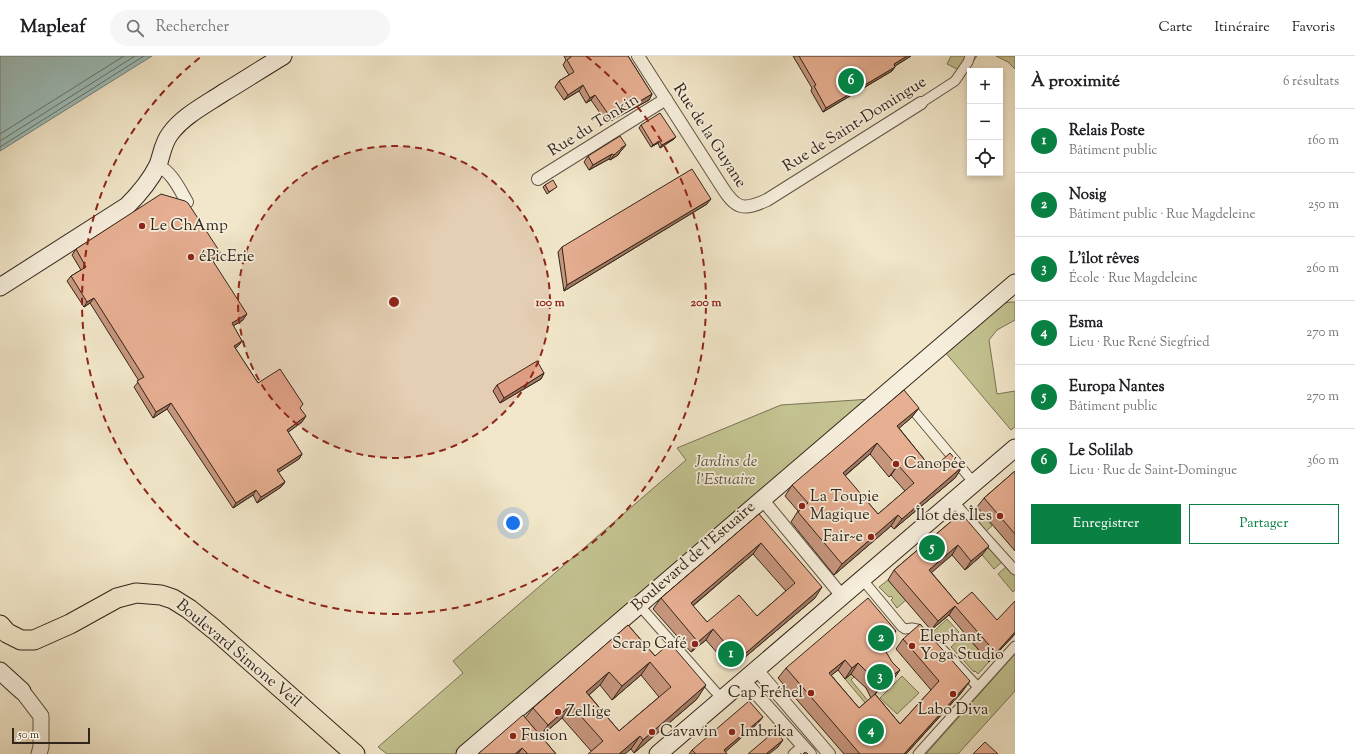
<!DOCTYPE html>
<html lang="fr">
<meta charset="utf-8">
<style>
body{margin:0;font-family:"Sorts Mill Goudy",serif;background:#f6f6f6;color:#202124}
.controls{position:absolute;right:12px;top:12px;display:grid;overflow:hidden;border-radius:0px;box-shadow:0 2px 6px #0003}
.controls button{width:36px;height:36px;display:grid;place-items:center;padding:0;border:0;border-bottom:1px solid #e0e0e0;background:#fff;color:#202124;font:20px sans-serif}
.scale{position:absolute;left:12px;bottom:10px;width:78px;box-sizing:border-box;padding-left:4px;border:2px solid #32251a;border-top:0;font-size:11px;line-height:14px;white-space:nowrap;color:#32251a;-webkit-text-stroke:3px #f7efdd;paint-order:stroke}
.you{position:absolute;left:513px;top:467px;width:14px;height:14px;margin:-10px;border:3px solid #fff;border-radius:50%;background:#1a73e8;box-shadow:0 0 0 6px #1a73e833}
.badge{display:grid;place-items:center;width:26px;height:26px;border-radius:50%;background:#0b8043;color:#fff;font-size:13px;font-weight:700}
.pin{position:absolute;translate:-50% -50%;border:2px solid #fff;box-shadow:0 1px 4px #0006}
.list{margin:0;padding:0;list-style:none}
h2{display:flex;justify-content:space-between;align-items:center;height:52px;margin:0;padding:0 16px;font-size:17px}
h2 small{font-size:13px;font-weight:400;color:#757577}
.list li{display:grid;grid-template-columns:26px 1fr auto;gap:12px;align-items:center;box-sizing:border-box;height:64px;padding:0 16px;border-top:1px solid #e0e0e0}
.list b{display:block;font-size:15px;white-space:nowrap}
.list p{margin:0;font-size:13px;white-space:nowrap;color:#757577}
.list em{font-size:13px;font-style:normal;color:#757577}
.actions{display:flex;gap:8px;padding:12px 16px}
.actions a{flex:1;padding:9px 0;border:1px solid #0b8043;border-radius:0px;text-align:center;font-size:14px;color:#0b8043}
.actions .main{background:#0b8043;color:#fff}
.icon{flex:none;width:22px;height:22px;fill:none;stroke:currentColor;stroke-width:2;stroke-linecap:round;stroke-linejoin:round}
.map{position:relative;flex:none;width:1015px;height:698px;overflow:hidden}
header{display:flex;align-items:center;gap:24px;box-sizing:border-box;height:56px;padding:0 20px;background:#fff;border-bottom:1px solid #e0e0e0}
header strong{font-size:19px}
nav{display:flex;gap:22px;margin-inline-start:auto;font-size:14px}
.search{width:280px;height:36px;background:#f6f6f6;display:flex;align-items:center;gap:10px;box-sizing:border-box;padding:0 14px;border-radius:22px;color:#757577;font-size:15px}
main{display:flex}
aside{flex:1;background:#fff}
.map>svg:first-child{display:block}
</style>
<header>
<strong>Mapleaf</strong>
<div class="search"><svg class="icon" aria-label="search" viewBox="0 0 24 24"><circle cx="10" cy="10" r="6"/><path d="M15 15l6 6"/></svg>Rechercher</div>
<nav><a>Carte</a><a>Itinéraire</a><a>Favoris</a></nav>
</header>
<main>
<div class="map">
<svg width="1015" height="698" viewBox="0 0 1015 698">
<rect width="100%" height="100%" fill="#f2e7ca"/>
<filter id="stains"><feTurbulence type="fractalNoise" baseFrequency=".005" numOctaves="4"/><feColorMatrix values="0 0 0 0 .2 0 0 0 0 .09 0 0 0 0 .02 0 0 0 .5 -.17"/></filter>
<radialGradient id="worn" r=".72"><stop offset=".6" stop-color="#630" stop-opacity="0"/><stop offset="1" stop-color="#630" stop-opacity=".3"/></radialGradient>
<path fill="#c3c391" stroke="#7a7456" d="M 951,0 L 977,0 L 965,17 L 947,8 Z
M 996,0 L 1015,0 L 1015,13 L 1008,6 Z
M 1011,246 L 1015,246 L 1015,264 L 997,274 L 989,284 L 997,338 L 1015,335 L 1015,371 L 1011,374 L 945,296 L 1004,247 Z
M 871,343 L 460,698 L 387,698 L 378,691 L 463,617 L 453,605 L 686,404 L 677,392 L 781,349 Z
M 974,454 L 979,460 L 982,458 L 992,470 L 986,475 L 969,459 Z
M 979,482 L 988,493 L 991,491 L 1003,505 L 994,513 L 978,494 Z
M 1008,509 L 1015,518 L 1015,534 L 1013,536 L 998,518 Z
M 888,524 L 906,544 L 897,552 L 891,544 L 893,542 L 891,540 L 889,541 L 879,531 Z
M 947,563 L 959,576 L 947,587 L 938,576 L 935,578 L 933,576 Z
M 965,578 L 989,606 L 978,618 L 975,615 L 974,616 L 951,591 Z
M 1015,598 L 1015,635 L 958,698 L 926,698 Z
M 851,617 L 854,621 L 851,624 L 869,646 L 867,649 L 845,623 Z
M 902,620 L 919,637 L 897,658 L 880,642 Z"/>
<path fill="#9cbfbc" stroke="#72817b" d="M 0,0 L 152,0 L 0,95 Z"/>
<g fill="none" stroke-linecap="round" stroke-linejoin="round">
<path stroke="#67726b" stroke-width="1" d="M 0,78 L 124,0
M 0,85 L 135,0
M 0,91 L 144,0"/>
<g stroke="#625646" stroke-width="11">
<path id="pedestrian" d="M 921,47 L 955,25 L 968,6 L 970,0
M 908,348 L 974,427
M 953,445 L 1015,514
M 862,523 L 902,571 L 905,573 L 912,572 L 917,573 L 932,587 L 943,594 L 978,631
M 639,549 L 722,643
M 793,698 L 803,689
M 918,698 L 1015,590"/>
</g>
<g stroke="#625646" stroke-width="14">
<path id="minor" d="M 638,0 L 722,131 C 736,153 743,155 767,144 L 921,47
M 157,109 C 172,116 179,132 187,146
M 538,123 L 666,43
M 762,443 L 842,540
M 757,614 L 829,698
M 744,624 L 810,698"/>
</g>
<g stroke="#625646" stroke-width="17">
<path id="tertiary" d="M 22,635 L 41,660 L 41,691 L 39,698"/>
</g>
<g stroke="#32251a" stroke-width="19">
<path id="secondary" d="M 0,231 L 127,150 C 139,138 150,125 158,109 C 162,98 163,87 170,78 C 183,60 205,49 223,37 C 243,25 263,12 283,0
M 0,615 L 22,635
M 465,698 L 1015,227
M 658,698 L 1015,392"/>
</g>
<g stroke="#32251a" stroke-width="21">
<path id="primary" d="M 0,569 L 7,577 L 21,584 L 34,584 L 70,568 L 117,542 L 136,537 L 161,539 L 173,543 L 189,553 L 215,574 L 355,698"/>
</g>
<use href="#pedestrian" stroke="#f7efdd" stroke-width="9"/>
<use href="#minor" stroke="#f7efdd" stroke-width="12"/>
<use href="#tertiary" stroke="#f7efdd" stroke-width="15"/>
<use href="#secondary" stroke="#f7efdd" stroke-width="17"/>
<use href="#primary" stroke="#f2e7ca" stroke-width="19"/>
</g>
<path fill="#c7967e" stroke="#32251a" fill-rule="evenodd" d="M 564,0 L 628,0 L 652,38 L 649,44 L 607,67 L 591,44 L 586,47 L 579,35 L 564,44 L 555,31 L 559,25 L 569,19 L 563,9 L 566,4 Z
M 793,0 L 911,0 L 895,10 L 892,15 L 823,56 L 811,35 L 812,32 Z
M 641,69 L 676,81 L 674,83 L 660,92 L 658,87 L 651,91 L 639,72 Z
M 622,94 L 620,96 L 618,99 L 610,104 L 609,103 L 589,114 L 584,106 L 588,100 Z
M 545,129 L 555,132 L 547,138 L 543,131 Z
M 707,148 L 564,235 L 558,196 L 562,191 Z
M 76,193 L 220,196 L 216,202 L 212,204 L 243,264 L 233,270 L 242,285 L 238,290 L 235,292 L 258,327 L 300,352 L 302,366 L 288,376 L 302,398 L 299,403 L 278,416 L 285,426 L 281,431 L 257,447 L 253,439 L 233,452 L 167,353 L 153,362 L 134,331 L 139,325 L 90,247 L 84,251 L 67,225 L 71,220 L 81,214 L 72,199 Z
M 544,317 L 541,323 L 500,347 L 493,335 L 497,329 Z
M 919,352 L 911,362 L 899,372 L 932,413 L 962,411 L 955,422 L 894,473 L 891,470 L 834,519 L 791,466 L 798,455 L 785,440 L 792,429 ZM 870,398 L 889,421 L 891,419 L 905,435 L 878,458 L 845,420 Z
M 1015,415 L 1015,495 L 977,451 L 984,442 Z
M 961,457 L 982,499 L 965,514 L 952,499 L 931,516 L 958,548 L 1015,578 L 989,606 L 949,559 L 931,574 L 888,524 L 894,514 Z
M 759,458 L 815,542 L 731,613 L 706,584 L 691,596 L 653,553 L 661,542 ZM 753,498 L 786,535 L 757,560 L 707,566 L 693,550 Z
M 628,569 L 655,600 L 697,643 L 634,697 L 631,693 L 591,695 L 562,662 L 541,680 L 556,698 L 478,698 L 525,662 L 533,652 ZM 641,619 L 659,641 L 619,675 L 589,639 L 600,629 L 612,644 Z
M 903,583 L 962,636 L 906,698 L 844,698 L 778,622 L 786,612 L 889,585 L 883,590 L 893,624 L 878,635 L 875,638 L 900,668 L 931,634 L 896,593 ZM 838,614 L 845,623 L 851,618 L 866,632 L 871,642 L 859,652 L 831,619 Z
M 758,667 L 725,696 L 727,698 L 689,698 L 692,694 Z"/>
<path fill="#a27a66" stroke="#32251a" d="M 907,0 L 911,0 L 890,13 L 894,8 Z
M 895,11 L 892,15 L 823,56 L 826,52 Z
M 583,29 L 579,35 L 564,44 L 568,39 Z
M 652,38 L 649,44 L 607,67 L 611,62 Z
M 595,39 L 591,44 L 586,47 L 590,42 Z
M 676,81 L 674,83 L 660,92 L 662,89 Z
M 659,85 L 658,87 L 651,91 L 653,89 Z
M 626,89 L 622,94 L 620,96 L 618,99 L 610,104 L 614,99 L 621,92 Z
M 612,98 L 609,103 L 589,114 L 593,109 Z
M 711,143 L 707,148 L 564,235 L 567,229 Z
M 220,196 L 216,202 L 207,207 L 211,202 Z
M 94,242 L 90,247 L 84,251 L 87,246 Z
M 247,258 L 243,264 L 228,273 L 232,267 Z
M 242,285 L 238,290 L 230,295 L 234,290 Z
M 544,317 L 541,323 L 500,347 L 504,342 Z
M 171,347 L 167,353 L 153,362 L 156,356 Z
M 919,352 L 911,362 L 890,380 L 897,370 Z
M 306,360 L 302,366 L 283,380 L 287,374 Z
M 877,387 L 870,398 L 835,428 L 843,417 Z
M 302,398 L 299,403 L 273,420 L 277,414 Z
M 898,409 L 891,419 L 889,421 L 897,410 Z
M 962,411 L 955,422 L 894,473 L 902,463 Z
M 285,426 L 281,431 L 257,447 L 261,441 Z
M 256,434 L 253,439 L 233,452 L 236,447 Z
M 898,459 L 891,470 L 834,519 L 842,508 Z
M 761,487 L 753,498 L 683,558 L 691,547 Z
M 958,489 L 952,499 L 923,524 L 929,514 Z
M 989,490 L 982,499 L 965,514 L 971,505 Z
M 822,531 L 815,542 L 731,613 L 739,603 Z
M 955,550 L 949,559 L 931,574 L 938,565 Z
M 713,573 L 706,584 L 691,596 L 698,586 Z
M 896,575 L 889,585 L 874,597 L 881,587 Z
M 1015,576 L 1015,578 L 989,606 L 996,597 Z
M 845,604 L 838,614 L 822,627 L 829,617 Z
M 650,606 L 641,619 L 612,644 L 622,630 Z
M 858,607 L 851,618 L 845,623 L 852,612 Z
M 900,614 L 893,624 L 878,635 L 871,643 L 885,625 Z
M 609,616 L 600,629 L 577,650 L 586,636 Z
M 970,625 L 962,636 L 906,698 L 904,698 Z
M 706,629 L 697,643 L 634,697 L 643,684 Z
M 571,649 L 562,662 L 539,682 L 548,669 Z
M 763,661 L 758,667 L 723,698 L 724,694 Z
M 640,680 L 631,693 L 625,698 L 619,698 Z
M 783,684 L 778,691 L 769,698 L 766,698 Z
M 522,692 L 518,698 L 515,698 Z"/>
<path fill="#e7af92" stroke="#32251a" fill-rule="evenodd" d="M 571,0 L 628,0 L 652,38 L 611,62 L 595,39 L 590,42 L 583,29 L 568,39 L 559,25 L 574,16 L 567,4 L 571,1 Z
M 799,0 L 907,0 L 894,8 L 895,11 L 826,52 L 814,30 L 816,29 Z
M 660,57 L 676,81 L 662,89 L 659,85 L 653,89 L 641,69 Z
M 620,80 L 626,89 L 621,92 L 621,93 L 614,99 L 612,98 L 593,109 L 588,100 Z
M 692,113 L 711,143 L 567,229 L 562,191 Z
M 553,124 L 557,131 L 549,136 L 545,129 Z
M 161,138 L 185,145 L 188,147 L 220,196 L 211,202 L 247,258 L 232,267 L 242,285 L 234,290 L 258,327 L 280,313 L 303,348 L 300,352 L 306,360 L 287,374 L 302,398 L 277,414 L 285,426 L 261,441 L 256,434 L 236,447 L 171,347 L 156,356 L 137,325 L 144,321 L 94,242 L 87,246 L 71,220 L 86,211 L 76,193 Z
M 537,305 L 544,317 L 504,342 L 497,329 Z
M 904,334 L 919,352 L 897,370 L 932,413 L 950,397 L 962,411 L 902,463 L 898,459 L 842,508 L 798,456 L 808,447 L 792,429 ZM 877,387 L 897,410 L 898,409 L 914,427 L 878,458 L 843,417 Z
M 1015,415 L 1015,478 L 984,442 Z
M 961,457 L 989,490 L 971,505 L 958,489 L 929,514 L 958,548 L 972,536 L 997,564 L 1015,545 L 1015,576 L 996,597 L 955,550 L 938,565 L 894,514 Z
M 759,458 L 822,531 L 739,603 L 713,573 L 698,586 L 661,542 ZM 761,487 L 795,527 L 757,560 L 739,539 L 707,566 L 691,547 Z
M 868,542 L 896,575 L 881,587 L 892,606 L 900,614 L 885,625 L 879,632 L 873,622 L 858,607 L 852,612 L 845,604 L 829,617 L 859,652 L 875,638 L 900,668 L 939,625 L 903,583 L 920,568 L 970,625 L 904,698 L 860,698 L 786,612 Z
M 628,569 L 655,600 L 670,587 L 706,629 L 643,684 L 640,680 L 619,698 L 588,698 L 603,685 L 571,649 L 548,669 L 533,652 ZM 650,606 L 671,631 L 619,675 L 586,636 L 609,616 L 622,630 Z
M 749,645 L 763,661 L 724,694 L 727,698 L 696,698 L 692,694 Z
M 523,659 L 556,698 L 528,698 L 522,692 L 515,698 L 478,698 Z
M 775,675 L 783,684 L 766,698 L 748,698 Z
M 985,686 L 998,698 L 973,698 Z
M 805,696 L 808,698 L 803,698 Z"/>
<circle cx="394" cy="246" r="156" fill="#8f2418" fill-opacity=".12"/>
<g fill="none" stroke="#8f2418" stroke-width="2" stroke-dasharray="7 5">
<circle cx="394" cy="246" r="156"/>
<path d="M586 0A312 312 0 1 1 202 0"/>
</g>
<g fill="#8f2418" stroke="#f7efdd" stroke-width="1.5">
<circle cx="142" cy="170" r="4"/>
<circle cx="191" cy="201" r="4"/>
<circle cx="896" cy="408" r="4"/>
<circle cx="802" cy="450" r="4"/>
<circle cx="1000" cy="460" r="4"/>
<circle cx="871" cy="481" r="4"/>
<circle cx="695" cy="588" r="4"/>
<circle cx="912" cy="590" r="4"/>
<circle cx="811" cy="637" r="4"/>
<circle cx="953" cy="638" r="4"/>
<circle cx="558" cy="656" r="4"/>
<circle cx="652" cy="676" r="4"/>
<circle cx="732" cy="676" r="4"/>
<circle cx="513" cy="680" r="4"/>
</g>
<g text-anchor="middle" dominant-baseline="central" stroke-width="3.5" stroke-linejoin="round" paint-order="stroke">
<g font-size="16" fill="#32251a" stroke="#f7efdd">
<text transform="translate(855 69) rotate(-32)">Rue de Saint-Domingue</text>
<text transform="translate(594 70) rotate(-32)">Rue du Tonkin</text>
<text transform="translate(709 80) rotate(57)">Rue de la Guyane</text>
<text transform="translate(694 501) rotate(-41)">Boulevard de l'Estuaire</text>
<text transform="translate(238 598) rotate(40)">Boulevard Simone Veil</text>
</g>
<g font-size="16" fill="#32251a" stroke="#f7efdd" text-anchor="start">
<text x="150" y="170">Le ChAmp</text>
<text x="199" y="201">éPicErie</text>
<text x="904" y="408">Canopée</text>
<text x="810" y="441">La Toupie<tspan x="810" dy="18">Magique</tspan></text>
<text x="992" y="460" text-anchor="end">Îlot des Îles</text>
<text x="863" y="481" text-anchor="end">Fair~e</text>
<text x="920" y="581">Elephant<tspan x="920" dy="18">Yoga Studio</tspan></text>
<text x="687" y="588" text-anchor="end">Scrap Café</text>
<text x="803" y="637" text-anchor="end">Cap Fréhel</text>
<text x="953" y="654" text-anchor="middle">Labo Diva</text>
<text x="566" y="656">Zellige</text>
<text x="660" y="676">Cavavin</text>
<text x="740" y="676">Imbrika</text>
<text x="521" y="680">Fusion</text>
</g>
<g font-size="16" font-style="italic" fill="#5e543e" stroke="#f7efdd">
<text x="726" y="406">Jardins de<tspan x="726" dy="18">l'Estuaire</tspan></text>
</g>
</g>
<circle cx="394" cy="246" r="6" fill="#8f2418" stroke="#f7efdd" stroke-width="2"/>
<g font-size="12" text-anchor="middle" font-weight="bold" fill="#8f2418" stroke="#f7efdd" stroke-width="3.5" stroke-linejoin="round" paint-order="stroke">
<text x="550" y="250">100 m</text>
<text x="706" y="250">200 m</text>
</g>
<rect width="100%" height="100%" filter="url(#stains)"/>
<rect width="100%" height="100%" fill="url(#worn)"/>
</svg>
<div class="controls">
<button>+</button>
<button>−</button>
<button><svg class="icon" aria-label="locate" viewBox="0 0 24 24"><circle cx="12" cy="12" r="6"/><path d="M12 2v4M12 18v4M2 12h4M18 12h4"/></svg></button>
</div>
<div class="scale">50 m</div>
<div class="you"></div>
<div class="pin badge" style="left:731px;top:598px">1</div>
<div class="pin badge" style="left:881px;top:582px">2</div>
<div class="pin badge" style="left:880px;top:621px">3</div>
<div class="pin badge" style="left:871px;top:675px">4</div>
<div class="pin badge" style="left:932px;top:492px">5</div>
<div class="pin badge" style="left:851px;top:25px">6</div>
</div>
<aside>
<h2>À proximité<small>6 résultats</small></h2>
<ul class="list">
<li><span class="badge">1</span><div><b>Relais Poste</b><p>Bâtiment public</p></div><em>160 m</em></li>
<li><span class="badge">2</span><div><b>Nosig</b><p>Bâtiment public · Rue Magdeleine</p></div><em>250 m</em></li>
<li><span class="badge">3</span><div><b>L'îlot rêves</b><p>École · Rue Magdeleine</p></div><em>260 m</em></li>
<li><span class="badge">4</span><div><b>Esma</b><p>Lieu · Rue René Siegfried</p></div><em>270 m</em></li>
<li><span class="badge">5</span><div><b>Europa Nantes</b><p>Bâtiment public</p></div><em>270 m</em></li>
<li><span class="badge">6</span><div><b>Le Solilab</b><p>Lieu · Rue de Saint-Domingue</p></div><em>360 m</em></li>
</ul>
<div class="actions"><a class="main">Enregistrer</a><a>Partager</a></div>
</aside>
</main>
